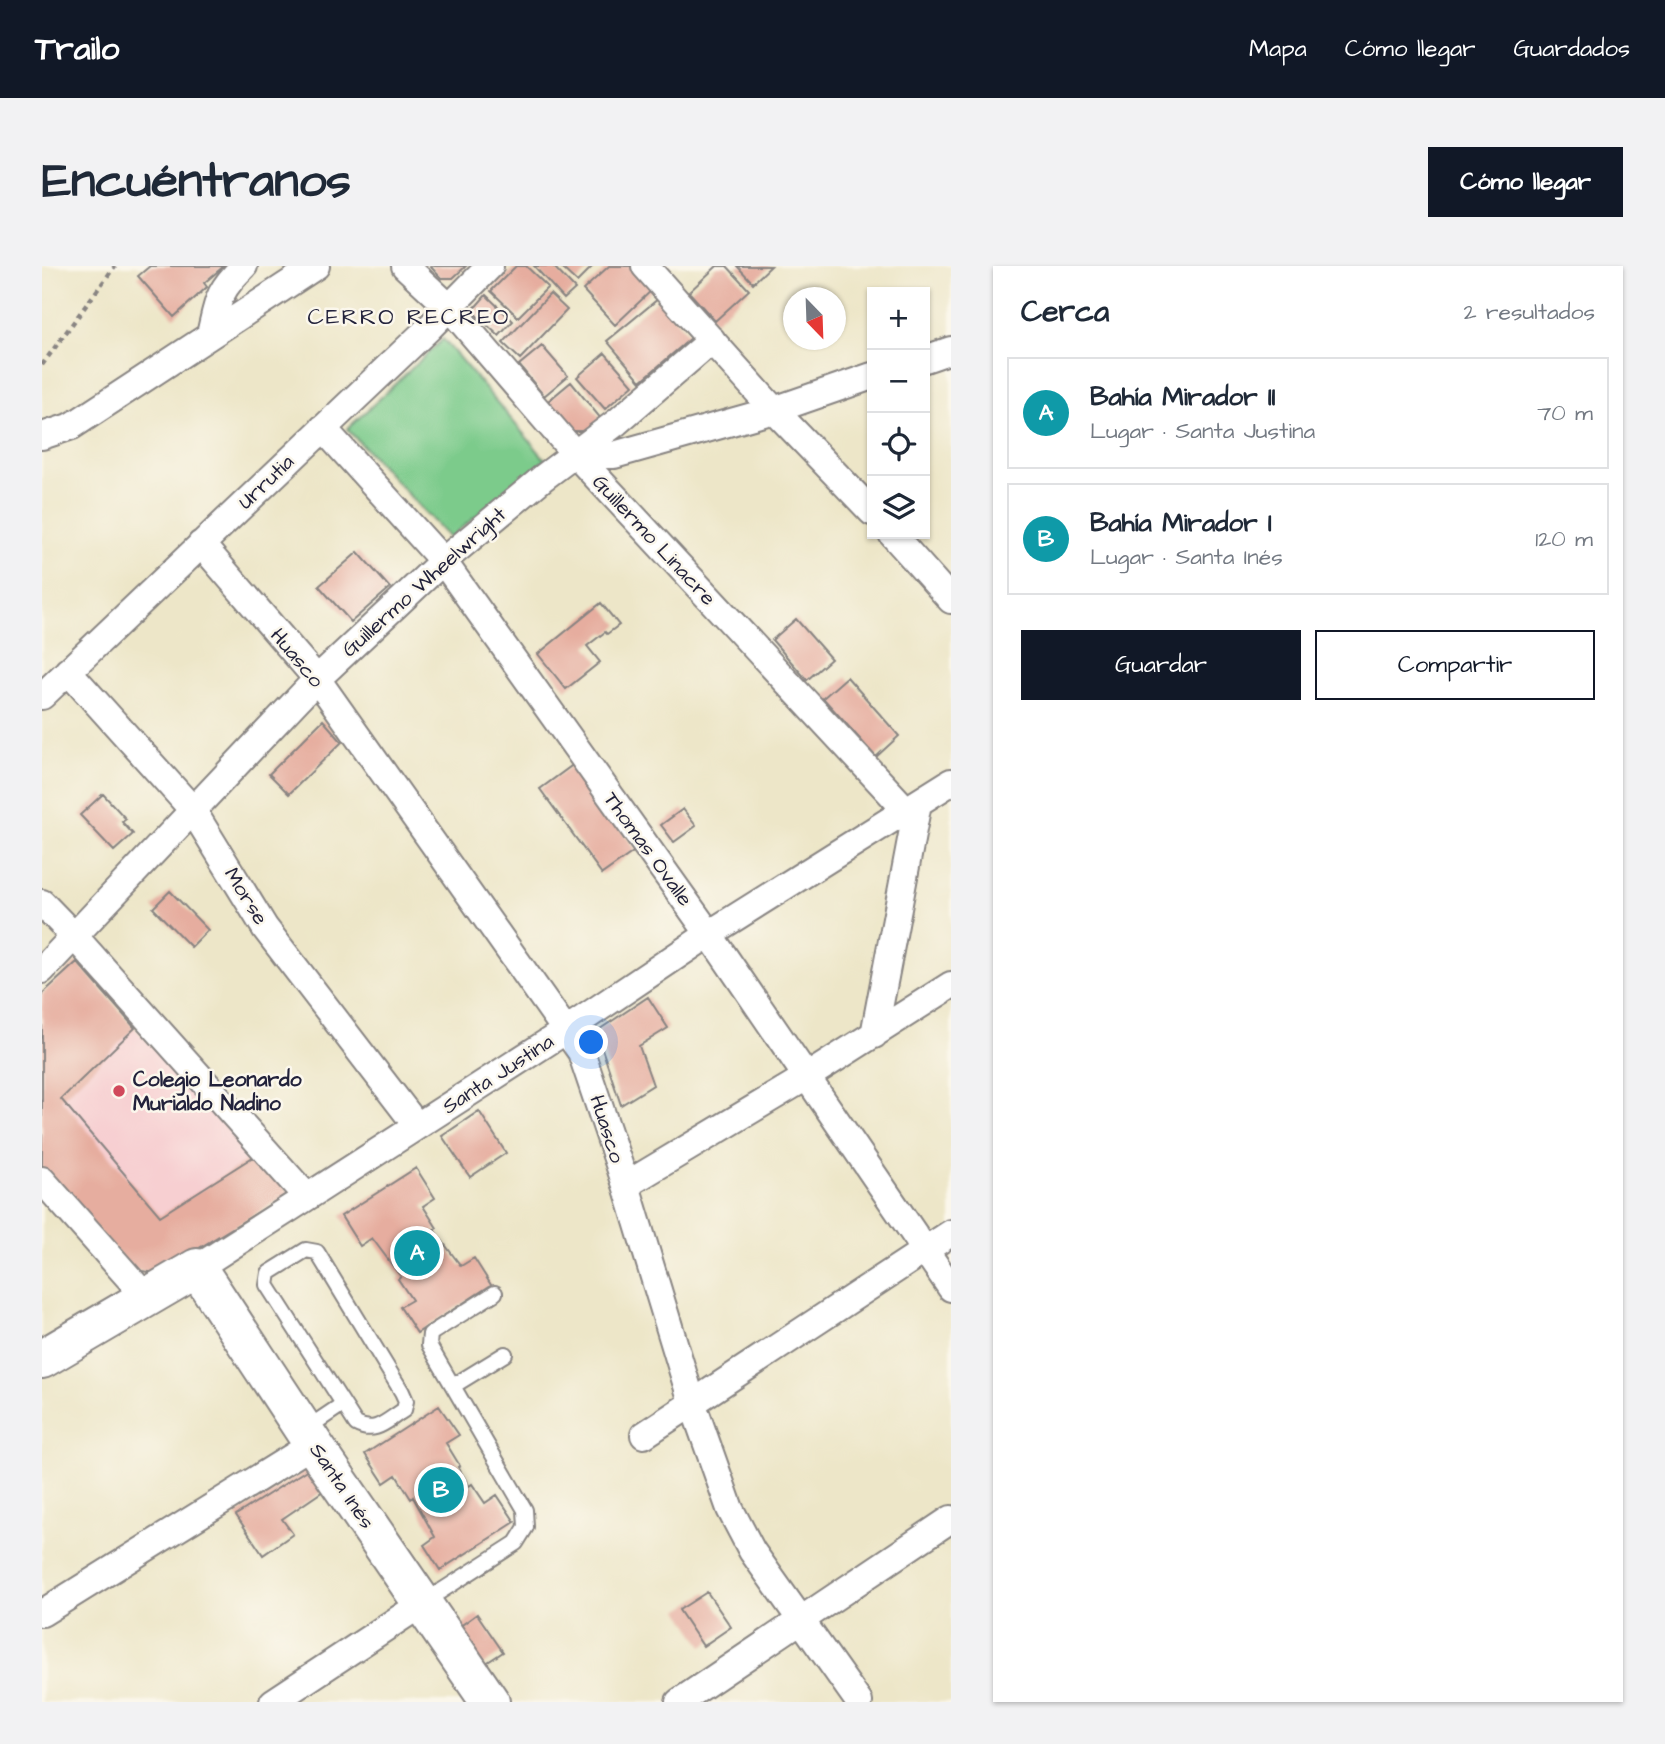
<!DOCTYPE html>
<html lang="es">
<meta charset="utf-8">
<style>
body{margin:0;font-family:"Architects Daughter",sans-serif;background:#f2f2f3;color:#1f2937}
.controls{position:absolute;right:21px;top:21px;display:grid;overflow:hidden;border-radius:0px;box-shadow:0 2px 5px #0004}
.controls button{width:63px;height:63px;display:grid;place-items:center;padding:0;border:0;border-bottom:2px solid #e0e1e3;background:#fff;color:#1f2937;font:35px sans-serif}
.compass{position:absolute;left:741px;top:21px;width:63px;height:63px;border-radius:50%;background:#fff;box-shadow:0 2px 5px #0004;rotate:157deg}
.you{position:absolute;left:550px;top:777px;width:24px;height:24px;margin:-18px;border:5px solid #fff;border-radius:50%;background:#1a73e8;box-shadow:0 0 0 10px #1a73e833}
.badge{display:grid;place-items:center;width:46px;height:46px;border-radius:50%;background:#111827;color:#fff;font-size:23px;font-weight:700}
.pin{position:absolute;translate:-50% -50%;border:4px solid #fff;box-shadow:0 2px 7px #0006}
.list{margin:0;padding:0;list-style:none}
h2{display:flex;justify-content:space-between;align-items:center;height:91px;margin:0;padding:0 28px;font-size:30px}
h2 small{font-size:23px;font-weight:400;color:#747a83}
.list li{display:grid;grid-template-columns:46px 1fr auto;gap:21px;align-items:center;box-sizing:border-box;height:112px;margin:0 14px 14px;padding:0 14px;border:2px solid #e0e1e3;border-radius:0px}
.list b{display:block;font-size:26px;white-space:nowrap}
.list p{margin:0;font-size:23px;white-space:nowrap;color:#747a83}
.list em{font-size:23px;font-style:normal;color:#747a83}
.actions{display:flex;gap:14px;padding:21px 28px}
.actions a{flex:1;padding:16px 0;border:2px solid #111827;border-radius:0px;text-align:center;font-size:24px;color:#111827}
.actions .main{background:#111827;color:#fff}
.icon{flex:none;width:38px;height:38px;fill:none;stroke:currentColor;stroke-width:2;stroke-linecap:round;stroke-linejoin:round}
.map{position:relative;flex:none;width:909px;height:1436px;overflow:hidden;border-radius:0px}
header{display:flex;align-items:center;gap:42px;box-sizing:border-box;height:98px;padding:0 35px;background:#111827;color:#fff}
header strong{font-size:33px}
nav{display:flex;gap:38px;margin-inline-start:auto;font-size:24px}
.intro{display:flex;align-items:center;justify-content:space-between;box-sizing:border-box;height:168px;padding:0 42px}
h1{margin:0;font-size:49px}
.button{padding:18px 32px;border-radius:0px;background:#111827;color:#fff;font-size:24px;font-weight:700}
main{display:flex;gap:42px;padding:0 42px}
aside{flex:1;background:#fff;border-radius:0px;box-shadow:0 2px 5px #0004}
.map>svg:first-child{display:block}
</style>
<header>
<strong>Trailo</strong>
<nav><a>Mapa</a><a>Cómo llegar</a><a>Guardados</a></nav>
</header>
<div class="intro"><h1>Encuéntranos</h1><a class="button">Cómo llegar</a></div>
<main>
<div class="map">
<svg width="909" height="1436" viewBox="0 0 909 1436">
<rect width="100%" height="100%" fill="#fbf7ec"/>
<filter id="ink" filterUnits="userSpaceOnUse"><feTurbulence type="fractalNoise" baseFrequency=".0143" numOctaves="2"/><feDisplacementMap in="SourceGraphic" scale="14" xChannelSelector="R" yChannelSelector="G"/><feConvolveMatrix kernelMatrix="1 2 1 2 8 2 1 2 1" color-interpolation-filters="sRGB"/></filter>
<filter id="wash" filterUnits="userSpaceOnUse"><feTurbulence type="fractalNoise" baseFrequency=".00686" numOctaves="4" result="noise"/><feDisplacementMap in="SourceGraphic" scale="28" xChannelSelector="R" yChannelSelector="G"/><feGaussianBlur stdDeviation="1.57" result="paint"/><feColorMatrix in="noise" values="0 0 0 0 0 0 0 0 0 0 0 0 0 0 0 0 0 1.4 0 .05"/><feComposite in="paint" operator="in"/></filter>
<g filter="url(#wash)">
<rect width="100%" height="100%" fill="#ede6c8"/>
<path fill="#f7cfd1" d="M 35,696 L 93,762 L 248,927 L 116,1007 L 0,902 L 0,728 Z"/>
<path fill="#7bcb8b" stroke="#4e7663" stroke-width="2" d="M 401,73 L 504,194 L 407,272 L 305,163 Z"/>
<g id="blocks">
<path fill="#e6ad9f" d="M 108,0 L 182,0 L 162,17 L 165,21 L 132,51 L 96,10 Z
M 388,0 L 424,0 L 411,12 L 399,12 Z
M 474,0 L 484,0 L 506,21 L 476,51 L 449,25 Z
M 492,0 L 511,0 L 533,23 L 522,33 Z
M 518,0 L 551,0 L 535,16 Z
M 567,0 L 590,0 L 611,23 L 573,59 L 541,24 Z
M 675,0 L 685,0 L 707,24 L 673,55 L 647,26 Z
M 695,0 L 729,0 L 711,17 Z
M 508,28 L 525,44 L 478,93 L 461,77 Z
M 444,29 L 471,55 L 457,70 L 430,45 Z
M 616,33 L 649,72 L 599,115 L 565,75 Z
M 500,80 L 526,110 L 502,130 L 477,99 Z
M 563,87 L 591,119 L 563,143 L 535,111 Z
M 529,116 L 560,154 L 546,165 L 529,165 L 505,136 Z
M 316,286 L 348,322 L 309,356 L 277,320 Z
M 559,337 L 577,359 L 565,368 L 563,366 L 545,380 L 558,396 L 524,423 L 496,388 Z
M 754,353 L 789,393 L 765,414 L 730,374 Z
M 805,411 L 857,470 L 834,491 L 781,432 Z
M 281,454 L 300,476 L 247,528 L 227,508 Z
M 532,498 L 594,584 L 560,608 L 498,523 Z
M 61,528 L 84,553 L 80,556 L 91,568 L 72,585 L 38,549 Z
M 641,543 L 654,560 L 632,576 L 619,559 Z
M 128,625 L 166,664 L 149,681 L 111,642 Z
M 35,696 L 93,762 L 19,833 L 118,950 L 214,889 L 248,927 L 116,1007 L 91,1004 L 0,902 L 0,728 Z
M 606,731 L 626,762 L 597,780 L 611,819 L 579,839 L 556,771 L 558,763 Z
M 437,845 L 464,887 L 428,911 L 400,870 Z
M 374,902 L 393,932 L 381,940 L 395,962 L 392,964 L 419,1000 L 432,992 L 449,1019 L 375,1067 L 358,1041 L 370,1034 L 356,1013 L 359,1011 L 330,972 L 318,980 L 299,950 Z
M 397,1140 L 417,1169 L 404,1177 L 418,1200 L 416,1201 L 427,1220 L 430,1218 L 443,1237 L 455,1229 L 473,1256 L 398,1304 L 382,1279 L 393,1271 L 371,1231 L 369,1233 L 354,1209 L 342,1217 L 323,1188 Z
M 266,1203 L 281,1225 L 240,1253 L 251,1268 L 221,1289 L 194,1249 Z
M 665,1326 L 689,1361 L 661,1380 L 637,1344 Z
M 435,1348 L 461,1386 L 438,1401 L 413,1364 Z"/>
</g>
</g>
<g filter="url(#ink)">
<use href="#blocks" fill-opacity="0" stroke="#888482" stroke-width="2"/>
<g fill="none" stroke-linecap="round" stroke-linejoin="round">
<g stroke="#888482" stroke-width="18">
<path id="lane" d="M 264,984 L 275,986 L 360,1126 L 364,1135 L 362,1144 C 345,1154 334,1169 314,1158 L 225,1019 L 227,1007 Z
M 411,1120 L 463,1088
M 264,1163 L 301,1138
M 382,1336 L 474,1277 L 484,1261 L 483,1244 L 387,1079 L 388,1068 L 453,1027"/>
</g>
<g stroke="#888482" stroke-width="30">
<path id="street" d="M 363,0 L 407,41 L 534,189 L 865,545
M 603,0 L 732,144 L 830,246
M 168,69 C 176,35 175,26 202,0
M 883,93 L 909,84
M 281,162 L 401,295 L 667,668 L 909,1022
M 0,170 L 30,160 L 274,0
M 534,189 L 572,189 L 732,144 L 830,110
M 850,268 L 909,334
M 159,278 L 275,413 L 539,786 L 584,919 L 650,1136 L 688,1243 L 710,1285 L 817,1436
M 26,405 L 150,543 L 223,662 L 375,860
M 0,430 L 387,62 L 448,0
M 0,637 L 32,670 L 265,931
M 0,704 L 275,413 L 401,295 L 502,211 L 575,156 L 670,74
M 832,769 L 876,537
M 0,914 L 105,1032
M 584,919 L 766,810 L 909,719
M 155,1002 L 523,765 L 667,668 L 909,516
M 602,1169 L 909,967
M 0,1347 L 271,1178
M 231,1436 L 381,1337
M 637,1436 L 909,1253"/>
</g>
<g stroke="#888482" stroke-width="42">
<path id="secondary" d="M 0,1093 L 155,1002 L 271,1178 L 448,1436"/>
</g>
<path stroke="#888482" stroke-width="4.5" stroke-dasharray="5 5" stroke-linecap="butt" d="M 0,99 L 73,0"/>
<use href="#lane" stroke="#fff" stroke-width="14"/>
<use href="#street" stroke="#fff" stroke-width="26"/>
<use href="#secondary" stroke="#fff" stroke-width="38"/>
</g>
</g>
<circle fill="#d1495b" stroke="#fbf7ec" stroke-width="2.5" cx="77" cy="825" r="7"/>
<g text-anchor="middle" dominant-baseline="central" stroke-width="5" stroke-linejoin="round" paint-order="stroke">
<g font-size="21" fill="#22223b" stroke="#fbf7ec">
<text transform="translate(224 216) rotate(-44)">Urrutia</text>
<text transform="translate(612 274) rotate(47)">Guillermo Linacre</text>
<text transform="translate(382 316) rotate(-42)">Guillermo Wheelwright</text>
<text transform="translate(255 392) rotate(50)">Huasco</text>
<text transform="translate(606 583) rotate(54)">Thomas Ovalle</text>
<text transform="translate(204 630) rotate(58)">Morse</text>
<text transform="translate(456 808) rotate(-33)">Santa Justina</text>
<text transform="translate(565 863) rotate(72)">Huasco</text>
<text transform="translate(300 1220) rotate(56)">Santa Inés</text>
</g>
<g font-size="21" font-weight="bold" fill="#22223b" stroke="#fbf7ec" text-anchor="start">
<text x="91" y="813">Colegio Leonardo<tspan x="91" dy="24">Murialdo Nadino</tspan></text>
</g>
<g font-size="23" letter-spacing="2" fill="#22223b" stroke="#fbf7ec">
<text x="367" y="51">CERRO RECREO</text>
</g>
</g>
</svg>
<div class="controls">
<button>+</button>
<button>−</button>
<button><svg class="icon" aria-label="locate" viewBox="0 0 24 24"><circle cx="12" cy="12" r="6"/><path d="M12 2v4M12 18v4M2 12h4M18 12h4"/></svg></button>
<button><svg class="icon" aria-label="layers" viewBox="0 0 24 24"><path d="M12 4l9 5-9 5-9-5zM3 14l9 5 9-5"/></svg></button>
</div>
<svg class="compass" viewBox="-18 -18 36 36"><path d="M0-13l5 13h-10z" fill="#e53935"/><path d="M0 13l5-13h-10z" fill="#747a83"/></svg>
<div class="you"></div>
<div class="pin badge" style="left:375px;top:987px;background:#0f9aa8">A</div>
<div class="pin badge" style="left:399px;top:1224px;background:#0f9aa8">B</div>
</div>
<aside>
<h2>Cerca<small>2 resultados</small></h2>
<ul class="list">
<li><span class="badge" style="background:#0f9aa8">A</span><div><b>Bahía Mirador II</b><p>Lugar · Santa Justina</p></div><em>70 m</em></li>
<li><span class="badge" style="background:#0f9aa8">B</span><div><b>Bahía Mirador I</b><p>Lugar · Santa Inés</p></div><em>120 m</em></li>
</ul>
<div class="actions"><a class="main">Guardar</a><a>Compartir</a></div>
</aside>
</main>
